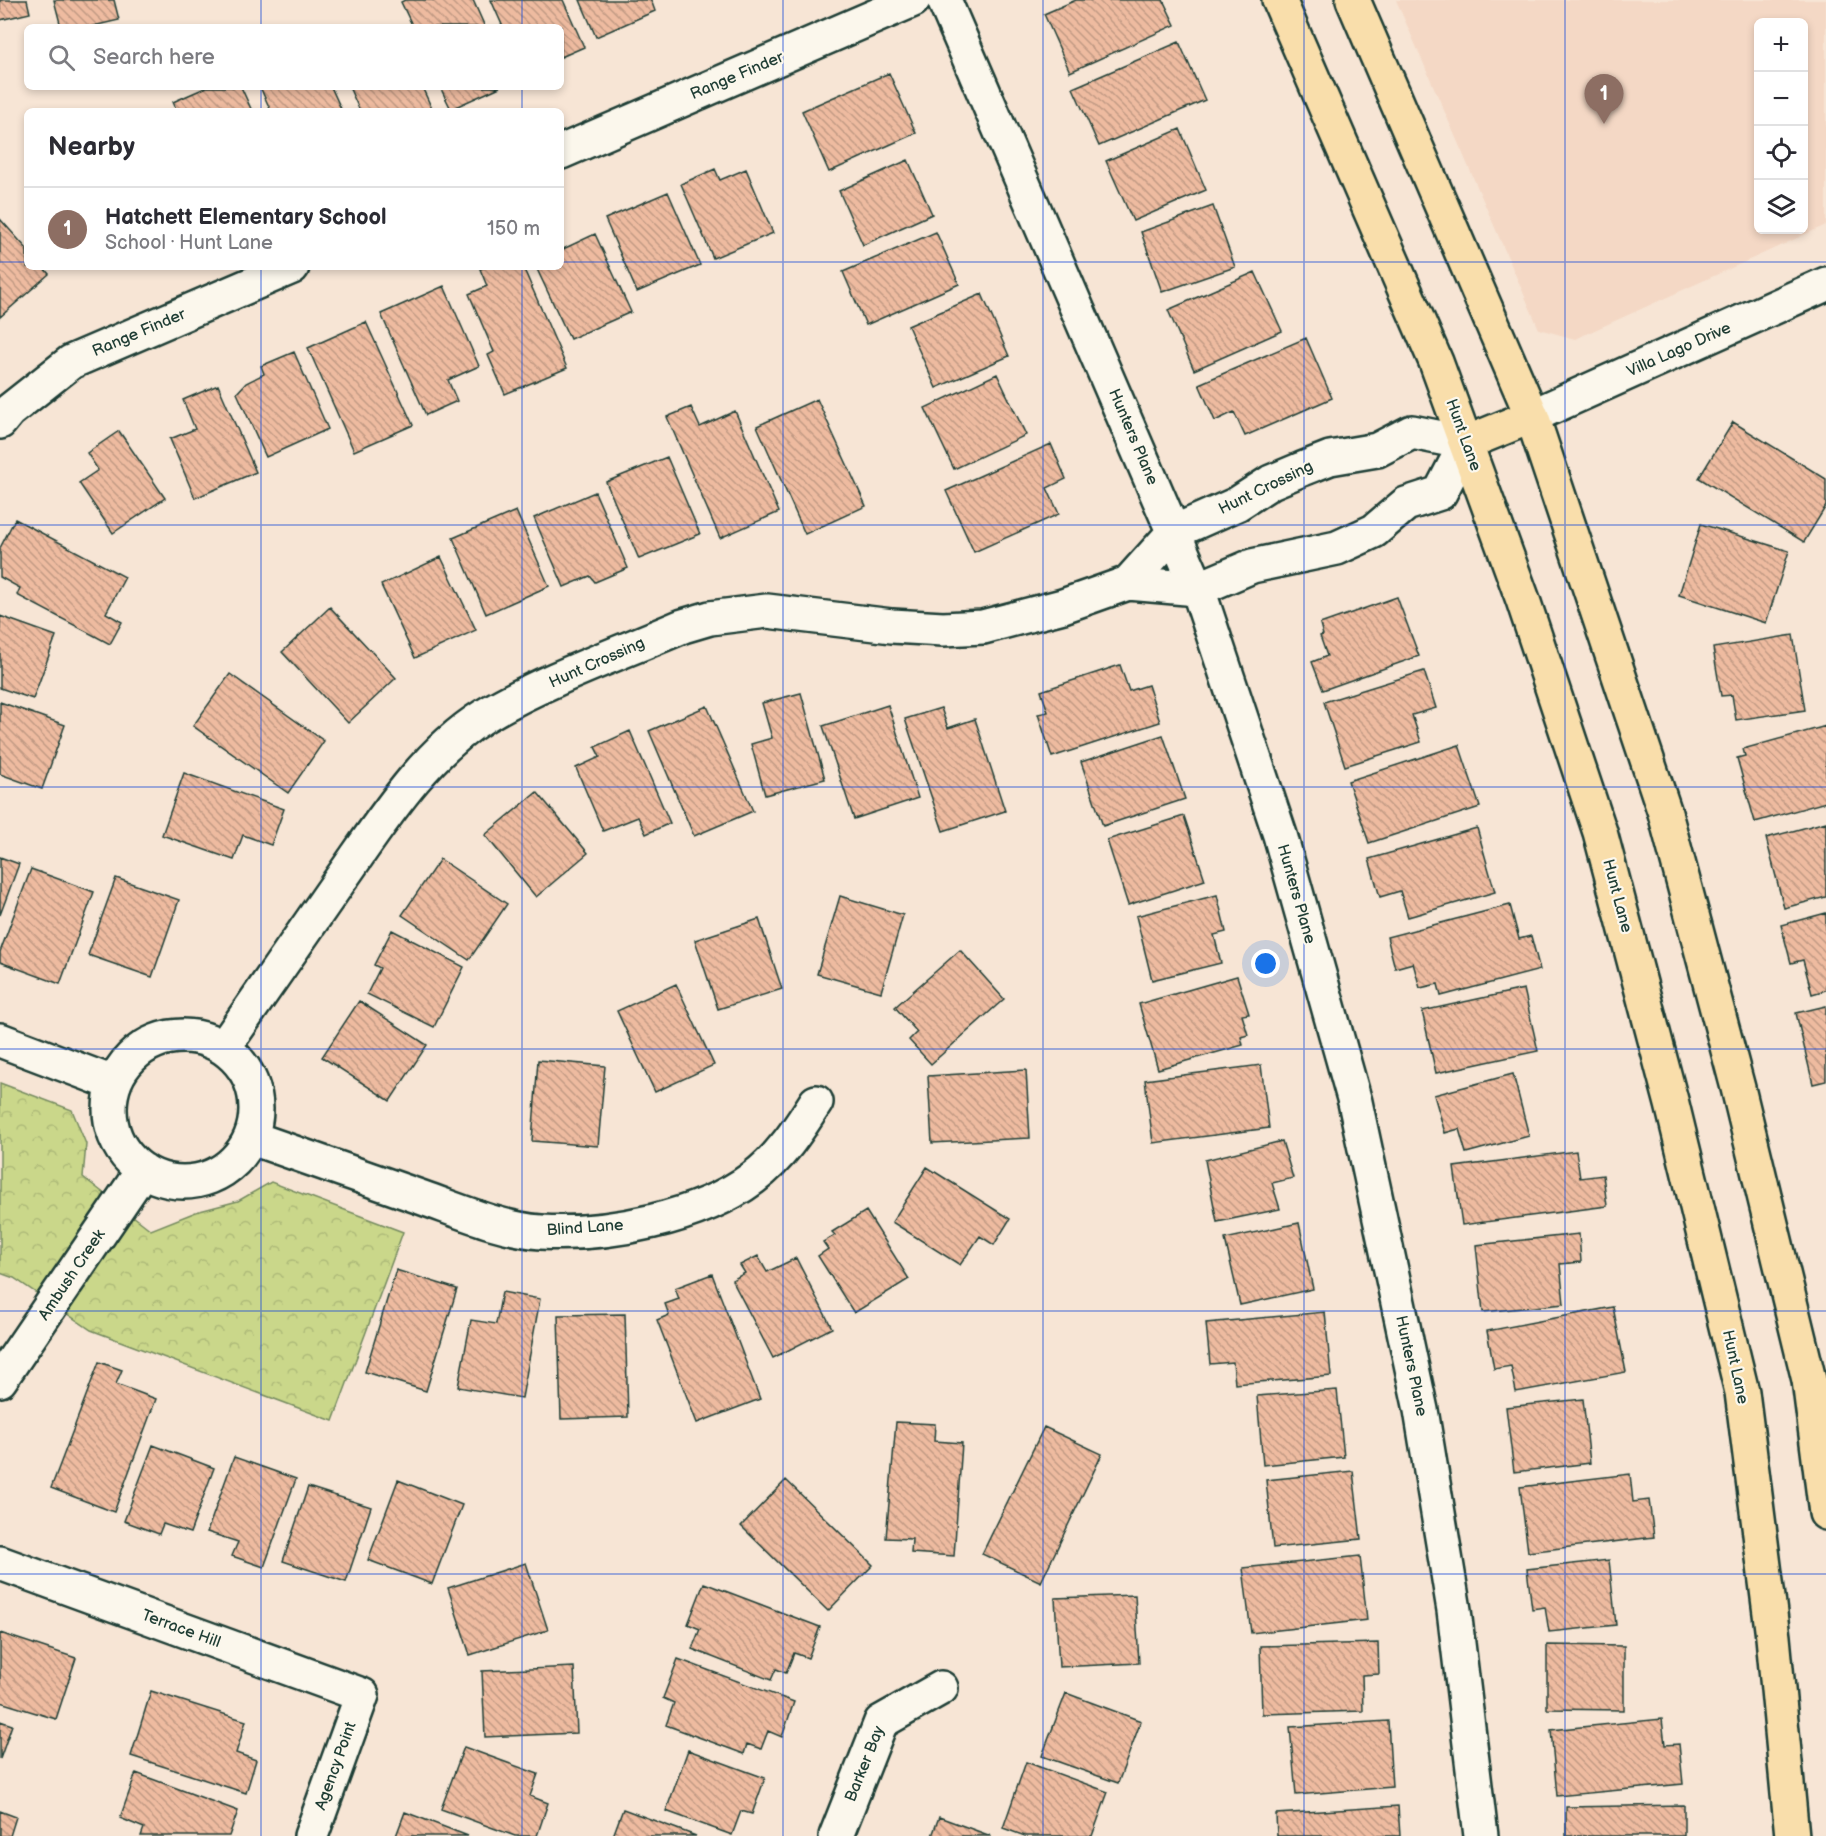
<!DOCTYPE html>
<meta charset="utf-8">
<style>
body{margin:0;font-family:"Balsamiq Sans",sans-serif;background:#f7f7f7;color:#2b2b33}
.controls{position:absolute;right:18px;top:18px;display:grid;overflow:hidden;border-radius:9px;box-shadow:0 3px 9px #0003}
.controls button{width:54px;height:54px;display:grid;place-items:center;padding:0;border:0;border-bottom:2px solid #e1e1e2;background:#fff;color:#2b2b33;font:30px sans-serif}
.you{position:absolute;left:1266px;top:964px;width:21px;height:21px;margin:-15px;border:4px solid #fff;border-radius:50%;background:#1a73e8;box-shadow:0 0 0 9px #1a73e833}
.badge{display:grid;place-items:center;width:39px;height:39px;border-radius:50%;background:#111827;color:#fff;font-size:20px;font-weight:700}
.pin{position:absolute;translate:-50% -50px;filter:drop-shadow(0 2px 3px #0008)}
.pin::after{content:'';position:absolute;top:32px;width:21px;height:18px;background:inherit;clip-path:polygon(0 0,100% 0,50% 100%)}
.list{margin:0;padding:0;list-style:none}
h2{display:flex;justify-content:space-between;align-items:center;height:78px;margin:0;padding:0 24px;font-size:26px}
h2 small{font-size:20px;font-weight:400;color:#7c7c81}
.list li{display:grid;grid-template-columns:39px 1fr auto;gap:18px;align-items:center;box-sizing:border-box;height:84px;padding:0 24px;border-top:2px solid #e1e1e2}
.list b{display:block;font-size:22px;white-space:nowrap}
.list p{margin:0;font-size:20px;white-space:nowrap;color:#7c7c81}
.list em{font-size:20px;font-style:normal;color:#7c7c81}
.icon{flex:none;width:33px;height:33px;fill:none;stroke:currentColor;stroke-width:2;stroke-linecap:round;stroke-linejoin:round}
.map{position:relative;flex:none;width:1826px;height:1836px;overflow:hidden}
.search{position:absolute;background:#fff;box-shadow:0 3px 9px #0003;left:24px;top:24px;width:540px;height:66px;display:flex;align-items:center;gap:15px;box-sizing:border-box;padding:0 21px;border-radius:9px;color:#7c7c81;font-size:22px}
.panel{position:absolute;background:#fff;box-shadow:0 3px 9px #0003;left:24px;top:108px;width:540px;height:162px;border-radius:9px}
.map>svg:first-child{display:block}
</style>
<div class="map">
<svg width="1826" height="1836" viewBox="0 0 1826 1836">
<defs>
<pattern id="park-crowns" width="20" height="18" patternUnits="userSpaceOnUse" patternTransform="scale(1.5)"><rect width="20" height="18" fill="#cad78a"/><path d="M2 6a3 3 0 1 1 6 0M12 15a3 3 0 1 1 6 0" fill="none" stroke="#adb978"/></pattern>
<pattern id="building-back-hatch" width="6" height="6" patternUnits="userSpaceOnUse" patternTransform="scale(1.5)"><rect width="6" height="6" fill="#eebba0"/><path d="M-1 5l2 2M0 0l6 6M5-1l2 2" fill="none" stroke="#c09983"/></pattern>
</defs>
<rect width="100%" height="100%" fill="#f7e5d5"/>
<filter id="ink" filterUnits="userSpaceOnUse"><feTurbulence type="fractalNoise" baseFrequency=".0167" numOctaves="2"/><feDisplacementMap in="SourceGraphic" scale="12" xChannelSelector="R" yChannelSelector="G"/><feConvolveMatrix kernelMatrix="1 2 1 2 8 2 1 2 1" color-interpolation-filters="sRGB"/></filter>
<g filter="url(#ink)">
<path fill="#f4d8c5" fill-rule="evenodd" d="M 1396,0 L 1826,0 L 1826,225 L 1575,339 L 1539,329 ZM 1758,22 L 1804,22 L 1804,230 L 1758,230 Z"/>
<path fill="url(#park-crowns)" stroke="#748a5f" stroke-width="1.5" d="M 0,1083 L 72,1110 L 86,1144 L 83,1177 L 151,1230 L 196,1212 L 238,1201 L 271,1182 L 403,1232 L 333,1421 L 91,1330 L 14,1278 L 0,1273 Z"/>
<path fill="url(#building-back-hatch)" stroke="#1f3d34" stroke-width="1.5" d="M 0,0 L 27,0 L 30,13 L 0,20 Z
M 54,0 L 114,0 L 119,20 L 89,27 L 61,27 Z
M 405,0 L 473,0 L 485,27 L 413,27 L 401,2 Z
M 491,0 L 563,0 L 584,47 L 561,57 L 561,27 L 503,27 Z
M 580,0 L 651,0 L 655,11 L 596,37 Z
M 1076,0 L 1163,0 L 1175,25 L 1070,72 L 1044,14 Z
M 1179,42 L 1205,100 L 1099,146 L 1073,88 Z
M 889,73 L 916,133 L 829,172 L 802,111 Z
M 207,87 L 241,87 L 252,111 L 177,111 L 173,102 Z
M 260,87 L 331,87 L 342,111 L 271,111 Z
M 349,87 L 422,87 L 433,111 L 360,111 Z
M 440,87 L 500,87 L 451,109 Z
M 1180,129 L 1206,190 L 1133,221 L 1106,161 Z
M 908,160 L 932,214 L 863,245 L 839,191 Z
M 715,169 L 720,180 L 746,169 L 773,233 L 713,258 L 681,184 Z
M 668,192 L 700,265 L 637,292 L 605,219 Z
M 1213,206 L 1235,267 L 1162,292 L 1141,232 Z
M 0,219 L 27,249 L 27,267 L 43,267 L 49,274 L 0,317 Z
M 936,232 L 959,284 L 866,325 L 843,272 Z
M 595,234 L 631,312 L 570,339 L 536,267 L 561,267 L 561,250 Z
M 486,267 L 523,267 L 567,368 L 505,394 L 488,355 L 494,352 L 469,294 L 487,286 L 480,269 Z
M 1255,272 L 1282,331 L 1194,370 L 1168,310 Z
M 444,286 L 479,366 L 448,380 L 457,401 L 426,415 L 381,314 Z
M 982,294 L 1009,356 L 936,388 L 908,326 Z
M 366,322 L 413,425 L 354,451 L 308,348 Z
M 1306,338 L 1332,398 L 1245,436 L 1234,412 L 1215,421 L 1199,384 Z
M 294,352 L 328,429 L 266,457 L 237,393 L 246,383 L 264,374 L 261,366 Z
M 997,374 L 1026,435 L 954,469 L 925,408 Z
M 218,385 L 256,472 L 195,498 L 170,439 L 195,429 L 183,400 Z
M 817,399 L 866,506 L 805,534 L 757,426 Z
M 691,407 L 700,427 L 735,411 L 779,512 L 720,538 L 667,417 Z
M 1733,422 L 1826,479 L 1826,506 L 1804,542 L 1699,478 Z
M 119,431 L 165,498 L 113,533 L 79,483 L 98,470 L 87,453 Z
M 1051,444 L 1066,479 L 1047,488 L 1059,514 L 974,552 L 946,491 Z
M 667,457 L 700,534 L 639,559 L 606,482 Z
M 595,492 L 628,568 L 595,582 L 590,576 L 564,587 L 534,518 Z
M 516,511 L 549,586 L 486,614 L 453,538 Z
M 15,519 L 125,577 L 106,613 L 122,622 L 110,644 L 17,595 L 20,588 L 0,577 L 0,548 Z
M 1701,524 L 1789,551 L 1766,623 L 1679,595 Z
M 441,557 L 476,630 L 415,658 L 381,585 Z
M 1397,597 L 1419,656 L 1323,690 L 1312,662 L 1327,656 L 1320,636 L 1323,635 L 1320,624 Z
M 330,607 L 396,678 L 348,723 L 282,652 Z
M 0,616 L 56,636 L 33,699 L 0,688 Z
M 1793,635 L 1805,710 L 1736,720 L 1732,695 L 1721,696 L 1713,648 Z
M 1120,665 L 1129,691 L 1148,685 L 1160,722 L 1052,757 L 1038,714 L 1048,712 L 1041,691 Z
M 1424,671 L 1436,708 L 1412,715 L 1421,742 L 1345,766 L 1324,702 Z
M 230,674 L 324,741 L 288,793 L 193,726 Z
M 801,693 L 825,779 L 765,795 L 751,744 L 772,738 L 762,703 Z
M 0,702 L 65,725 L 42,789 L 0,774 Z
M 888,705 L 918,798 L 854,819 L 823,726 Z
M 707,706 L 753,811 L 694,836 L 649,731 Z
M 941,708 L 948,728 L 975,719 L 1005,811 L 943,831 L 905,719 Z
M 1826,726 L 1826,802 L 1755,822 L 1737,758 L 1745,756 L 1743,749 Z
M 630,731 L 670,823 L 646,834 L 638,817 L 603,831 L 576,768 L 600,757 L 595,747 Z
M 1163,735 L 1185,799 L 1103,826 L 1081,762 Z
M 1459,745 L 1480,807 L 1369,843 L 1348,781 Z
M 184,773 L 284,809 L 271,845 L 243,835 L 234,860 L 162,835 Z
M 537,792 L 588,853 L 536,897 L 485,835 Z
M 1184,816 L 1205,880 L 1128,905 L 1107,840 Z
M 1826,822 L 1826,897 L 1784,908 L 1766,838 Z
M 1477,828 L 1495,892 L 1408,917 L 1400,891 L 1380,897 L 1369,859 Z
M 0,857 L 19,864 L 0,915 Z
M 440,859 L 507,904 L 469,960 L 402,915 Z
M 31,869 L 94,892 L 60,984 L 0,962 L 0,952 Z
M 116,878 L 179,900 L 152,977 L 88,955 Z
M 1217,895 L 1226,932 L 1214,935 L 1221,963 L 1152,980 L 1136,916 Z
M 840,896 L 903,915 L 881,992 L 817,974 Z
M 1510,905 L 1519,939 L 1531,936 L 1540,970 L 1441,996 L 1438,984 L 1420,988 L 1413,963 L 1395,968 L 1387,937 Z
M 1826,913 L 1826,990 L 1812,994 L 1803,960 L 1791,963 L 1781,925 Z
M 759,919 L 782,989 L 718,1009 L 695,940 Z
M 392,930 L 464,967 L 434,1027 L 367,994 L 380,968 L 374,965 Z
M 960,950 L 1004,999 L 931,1064 L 909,1040 L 917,1032 L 895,1007 Z
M 1237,976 L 1249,1014 L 1242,1015 L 1248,1035 L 1241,1037 L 1243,1045 L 1158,1069 L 1139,1004 Z
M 676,984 L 714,1065 L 655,1092 L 617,1011 Z
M 1524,989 L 1538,1051 L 1436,1073 L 1422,1011 Z
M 359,1001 L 427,1045 L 390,1101 L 322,1057 Z
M 1826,1006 L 1826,1081 L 1813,1084 L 1796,1013 Z
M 538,1060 L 605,1066 L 598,1146 L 532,1141 Z
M 1261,1065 L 1269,1128 L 1153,1143 L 1145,1080 Z
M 1026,1070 L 1030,1138 L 932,1143 L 928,1076 Z
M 1513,1074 L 1529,1136 L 1466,1153 L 1459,1129 L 1445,1133 L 1434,1095 Z
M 1282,1141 L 1293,1178 L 1272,1183 L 1280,1209 L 1217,1222 L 1205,1160 Z
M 1576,1151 L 1580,1178 L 1603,1175 L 1607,1206 L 1462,1225 L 1454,1167 Z
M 927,1167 L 1010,1219 L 994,1245 L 980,1236 L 960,1265 L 892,1222 Z
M 866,1211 L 909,1279 L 854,1313 L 818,1256 L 828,1249 L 823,1242 L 835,1235 L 832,1232 Z
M 1299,1223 L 1313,1289 L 1240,1305 L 1225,1239 Z
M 1579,1234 L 1581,1262 L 1560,1264 L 1564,1304 L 1483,1312 L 1476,1245 Z
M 758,1256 L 767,1272 L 796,1258 L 832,1328 L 773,1358 L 732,1280 L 745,1273 L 740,1265 Z
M 396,1270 L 457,1289 L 426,1391 L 365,1372 Z
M 712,1274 L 760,1399 L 697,1423 L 657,1320 L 669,1315 L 665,1304 L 679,1299 L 675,1288 Z
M 502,1292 L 540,1299 L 522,1398 L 458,1387 L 471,1320 L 496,1324 Z
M 1613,1307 L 1626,1372 L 1516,1392 L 1511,1366 L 1494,1369 L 1487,1331 Z
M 1325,1312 L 1331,1376 L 1235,1384 L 1233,1362 L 1210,1364 L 1206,1323 Z
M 625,1314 L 628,1417 L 561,1419 L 558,1315 Z
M 99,1362 L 122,1370 L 116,1384 L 156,1399 L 114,1512 L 51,1488 Z
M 1337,1390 L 1344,1457 L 1263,1465 L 1257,1396 Z
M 1583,1399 L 1590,1463 L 1514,1472 L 1506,1407 Z
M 896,1422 L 935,1424 L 934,1441 L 962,1443 L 954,1556 L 911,1553 L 912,1539 L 886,1538 Z
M 1044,1427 L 1102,1454 L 1041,1582 L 982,1554 Z
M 153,1445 L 214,1468 L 190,1533 L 163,1524 L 159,1534 L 124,1521 Z
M 234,1457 L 296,1479 L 264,1567 L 232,1556 L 238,1542 L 207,1532 Z
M 1353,1471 L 1361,1539 L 1273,1548 L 1266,1480 Z
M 1630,1474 L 1633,1502 L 1649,1500 L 1654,1537 L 1528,1552 L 1520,1487 Z
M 398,1480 L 462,1505 L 432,1584 L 368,1560 Z
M 786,1480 L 873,1565 L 828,1611 L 741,1526 Z
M 308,1487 L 371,1507 L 346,1582 L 283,1561 Z
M 1360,1556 L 1367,1620 L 1251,1633 L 1243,1568 Z
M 1609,1560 L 1616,1625 L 1549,1632 L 1545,1607 L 1532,1609 L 1527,1569 Z
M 526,1563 L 548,1630 L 470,1655 L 448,1588 Z
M 704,1583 L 820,1627 L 808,1658 L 794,1653 L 786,1673 L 776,1669 L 771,1680 L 692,1649 L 700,1629 L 688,1624 Z
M 1135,1595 L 1139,1663 L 1059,1667 L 1055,1598 Z
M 0,1633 L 76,1658 L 56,1719 L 0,1702 Z
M 1378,1643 L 1379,1674 L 1362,1675 L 1363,1711 L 1262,1714 L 1260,1646 Z
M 1547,1645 L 1624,1646 L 1624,1710 L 1547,1709 Z
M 678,1659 L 794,1702 L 782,1737 L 768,1731 L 761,1749 L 747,1744 L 744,1754 L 666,1725 L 674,1703 L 663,1698 Z
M 574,1667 L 577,1733 L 485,1737 L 482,1671 Z
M 151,1691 L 246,1721 L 236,1753 L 256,1760 L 246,1793 L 131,1756 Z
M 1066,1693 L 1141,1721 L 1118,1783 L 1042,1756 Z
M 1662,1719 L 1665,1745 L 1679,1744 L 1683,1784 L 1557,1796 L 1551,1730 Z
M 0,1721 L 12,1725 L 0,1759 Z
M 1388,1721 L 1392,1787 L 1296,1795 L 1290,1727 Z
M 464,1747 L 538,1774 L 530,1796 L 548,1803 L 537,1836 L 515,1836 L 441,1809 Z
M 688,1750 L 765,1778 L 752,1814 L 741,1811 L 732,1835 L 666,1811 Z
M 1026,1762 L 1108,1792 L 1092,1836 L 1025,1836 L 1003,1828 Z
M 136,1773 L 238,1811 L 229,1836 L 141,1836 L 144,1828 L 120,1818 Z
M 1684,1805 L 1684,1836 L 1566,1836 L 1566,1807 Z
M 1398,1806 L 1400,1836 L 1277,1836 L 1276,1814 Z
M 623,1809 L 696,1836 L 613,1836 Z
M 0,1811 L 16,1817 L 10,1836 L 0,1836 Z
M 405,1812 L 468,1836 L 396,1836 Z
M 939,1817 L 991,1836 L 932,1836 Z"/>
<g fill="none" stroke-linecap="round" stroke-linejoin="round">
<g stroke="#1f3d34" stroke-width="38">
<path id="minor" d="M 944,0 L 1198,589 L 1280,835 L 1355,1102 L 1421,1410 L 1454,1610 L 1481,1836
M 561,152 L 913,0
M 1532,416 L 1826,284
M 0,422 L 9,411 L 71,362 L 292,267
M110 1109a73 73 0 1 1 146 0a73 73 0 1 1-146 0Z
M 0,1040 L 113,1083
M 224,1047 C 262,992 300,938 338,883 C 380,824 422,755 484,716 C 542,681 620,653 683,626 L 710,618 L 767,611 L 892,626 L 943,629 L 983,627 L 1063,606 L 1128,583 L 1198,589 L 1252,566 L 1337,548 L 1374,531 L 1406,504 L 1440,493 L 1466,443 L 1412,432 L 1377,450 L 1330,458 L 1302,469 L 1271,482 L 1237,504 L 1174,532 L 1128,583
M 252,1138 C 309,1158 366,1178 423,1198 C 460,1211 501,1229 541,1232 C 606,1236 700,1218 753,1178 C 780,1158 798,1130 816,1102
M 0,1380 L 143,1170
M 0,1563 L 362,1695 L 311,1836
M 836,1836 L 881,1722 L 941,1688"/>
</g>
<g stroke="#1f3d34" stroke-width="38">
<path id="major" d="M 1279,0 L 1436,362 L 1523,600 L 1600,832 L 1672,1104 L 1742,1392 L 1773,1637 L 1792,1836
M 1353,0 L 1532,416 L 1665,813 L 1738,1088 L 1809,1380 L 1826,1513
M 1466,443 L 1532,416"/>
</g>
<use href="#minor" stroke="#fbf7ec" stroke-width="33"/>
<use href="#major" stroke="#f9deab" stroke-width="33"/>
</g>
</g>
<path fill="none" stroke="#1d4ed8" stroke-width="1.5" stroke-opacity="0.55" d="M 261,0 L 261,27M 522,0 L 522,27M 783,0 L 783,1836M 1043,0 L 1043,1836M 1304,0 L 1304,1836M 1565,0 L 1565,1836M 261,87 L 261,111M 522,87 L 522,111M 0,262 L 27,262M 561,262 L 1826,262M 261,267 L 261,1836M 522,267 L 522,1836M 0,525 L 1826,525M 0,787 L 1826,787M 0,1049 L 1826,1049M 0,1311 L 1826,1311M 0,1574 L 1826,1574"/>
<g text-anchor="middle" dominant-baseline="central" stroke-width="4.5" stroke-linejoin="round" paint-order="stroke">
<g font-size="16" fill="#1f3d34" stroke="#fbf7ec">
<text transform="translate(737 76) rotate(-23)">Range Finder</text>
<text transform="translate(139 333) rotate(-23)">Range Finder</text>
<text transform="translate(1679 350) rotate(-24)">Villa Lago Drive</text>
<text transform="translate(1463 435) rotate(70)">Hunt Lane</text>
<text transform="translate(1133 437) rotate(67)">Hunters Plane</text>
<text transform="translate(1266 488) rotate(-26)">Hunt Crossing</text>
<text transform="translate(597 663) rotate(-24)">Hunt Crossing</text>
<text transform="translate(1296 894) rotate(74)">Hunters Plane</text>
<text transform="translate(1617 896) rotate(75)">Hunt Lane</text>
<text transform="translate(585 1228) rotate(-4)">Blind Lane</text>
<text transform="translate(72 1275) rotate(-56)">Ambush Creek</text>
<text transform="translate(1411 1366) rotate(78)">Hunters Plane</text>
<text transform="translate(1735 1367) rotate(78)">Hunt Lane</text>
<text transform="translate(181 1629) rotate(20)">Terrace Hill</text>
<text transform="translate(865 1764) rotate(-68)">Barker Bay</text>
<text transform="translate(336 1766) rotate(-70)">Agency Point</text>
</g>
</g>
</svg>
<div class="controls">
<button>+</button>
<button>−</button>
<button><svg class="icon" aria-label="locate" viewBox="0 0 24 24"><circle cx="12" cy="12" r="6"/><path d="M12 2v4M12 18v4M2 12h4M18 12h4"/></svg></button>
<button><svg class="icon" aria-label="layers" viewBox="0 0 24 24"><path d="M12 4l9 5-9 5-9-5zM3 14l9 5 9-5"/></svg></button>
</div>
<div class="you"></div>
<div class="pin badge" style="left:1604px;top:124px;background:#8d6e63">1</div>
<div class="search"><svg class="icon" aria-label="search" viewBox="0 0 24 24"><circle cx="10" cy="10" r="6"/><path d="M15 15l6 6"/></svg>Search here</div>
<section class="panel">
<h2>Nearby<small></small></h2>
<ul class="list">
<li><span class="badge" style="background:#8d6e63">1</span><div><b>Hatchett Elementary School</b><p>School · Hunt Lane</p></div><em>150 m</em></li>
</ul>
</section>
</div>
